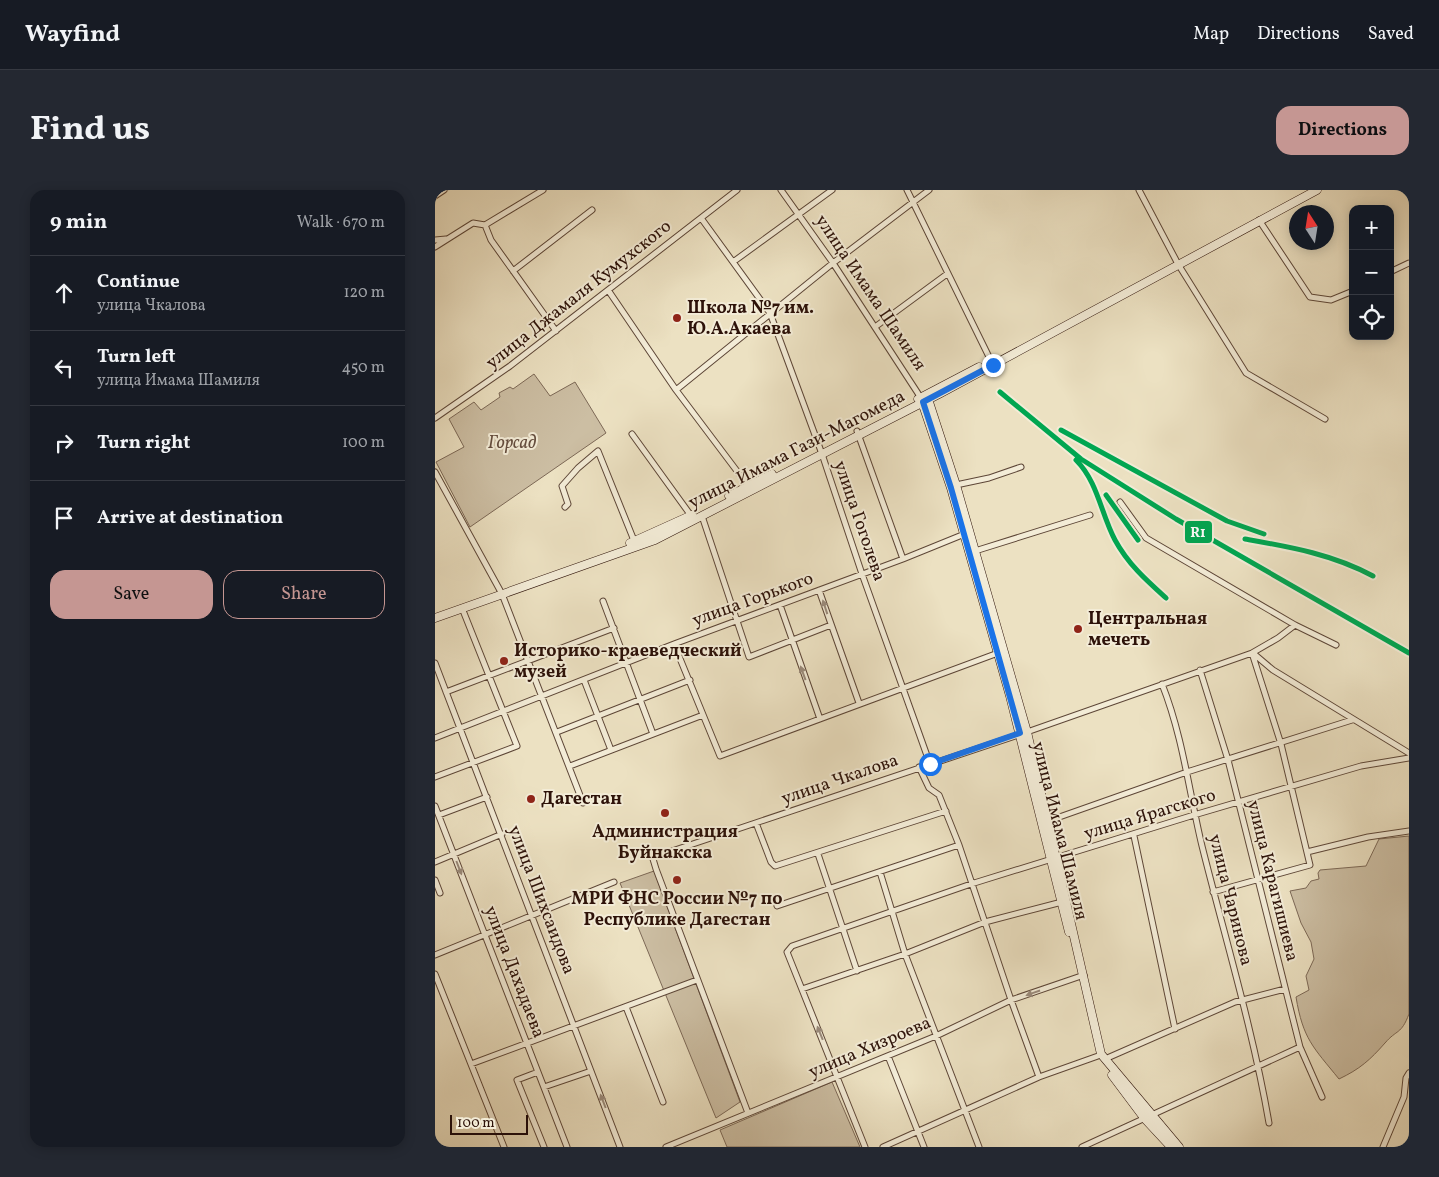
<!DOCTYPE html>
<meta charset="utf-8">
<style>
body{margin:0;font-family:Vollkorn,serif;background:#242831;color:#f1f3f6}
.controls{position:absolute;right:15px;top:15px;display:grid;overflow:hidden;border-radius:10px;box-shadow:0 2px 12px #0003}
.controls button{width:45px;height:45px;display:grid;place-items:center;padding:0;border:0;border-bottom:1px solid #363941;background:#171b24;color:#f1f3f6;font:25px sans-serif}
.compass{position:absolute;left:854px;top:15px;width:45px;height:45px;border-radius:50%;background:#171b24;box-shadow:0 2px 12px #0003;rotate:348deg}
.scale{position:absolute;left:15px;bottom:12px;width:78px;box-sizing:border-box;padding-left:5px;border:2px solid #2d1209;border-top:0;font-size:14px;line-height:18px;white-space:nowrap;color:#2d1209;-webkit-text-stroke:4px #f3ecd7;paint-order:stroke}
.stop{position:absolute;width:15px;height:15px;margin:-11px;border:4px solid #1a73e8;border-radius:50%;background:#fff}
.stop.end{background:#1a73e8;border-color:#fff;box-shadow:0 1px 5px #0008}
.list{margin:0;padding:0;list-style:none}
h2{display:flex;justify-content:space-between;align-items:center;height:65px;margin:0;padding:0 20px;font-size:21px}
h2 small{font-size:16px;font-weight:400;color:#9ea1a6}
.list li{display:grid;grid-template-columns:32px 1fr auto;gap:15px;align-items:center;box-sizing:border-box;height:75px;padding:0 20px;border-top:1px solid #363941}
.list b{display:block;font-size:19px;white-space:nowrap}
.list p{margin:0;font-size:16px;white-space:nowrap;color:#9ea1a6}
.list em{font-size:16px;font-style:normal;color:#9ea1a6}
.actions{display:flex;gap:10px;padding:15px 20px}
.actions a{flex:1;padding:11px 0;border:1px solid #c59692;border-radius:15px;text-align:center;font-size:18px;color:#c59692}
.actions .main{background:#c59692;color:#111}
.icon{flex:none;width:28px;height:28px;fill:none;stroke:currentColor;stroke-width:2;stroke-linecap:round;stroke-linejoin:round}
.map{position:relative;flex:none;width:974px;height:957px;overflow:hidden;border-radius:15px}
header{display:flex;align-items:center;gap:30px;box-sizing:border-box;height:70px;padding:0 25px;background:#171b24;border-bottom:1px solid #363941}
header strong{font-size:24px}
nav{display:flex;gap:28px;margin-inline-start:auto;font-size:18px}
.intro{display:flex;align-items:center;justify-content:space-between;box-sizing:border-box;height:120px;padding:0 30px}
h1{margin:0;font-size:35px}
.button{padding:12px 22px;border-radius:15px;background:#c59692;color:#111;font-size:18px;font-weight:700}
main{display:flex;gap:30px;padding:0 30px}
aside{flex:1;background:#171b24;border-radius:15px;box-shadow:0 2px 12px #0003}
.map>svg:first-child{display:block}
</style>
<header>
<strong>Wayfind</strong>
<nav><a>Map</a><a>Directions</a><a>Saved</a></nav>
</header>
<div class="intro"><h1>Find us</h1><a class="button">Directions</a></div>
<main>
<aside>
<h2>9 min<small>Walk · 670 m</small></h2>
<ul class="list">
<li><svg class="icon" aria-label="ahead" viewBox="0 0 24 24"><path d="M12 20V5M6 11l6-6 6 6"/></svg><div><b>Continue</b><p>улица Чкалова</p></div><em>120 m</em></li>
<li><svg class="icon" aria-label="left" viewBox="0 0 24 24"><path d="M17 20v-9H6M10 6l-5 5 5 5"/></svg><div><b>Turn left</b><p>улица Имама Шамиля</p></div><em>450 m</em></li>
<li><svg class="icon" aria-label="right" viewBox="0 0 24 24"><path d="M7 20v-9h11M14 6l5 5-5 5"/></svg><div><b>Turn right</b></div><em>100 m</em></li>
<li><svg class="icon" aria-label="arrive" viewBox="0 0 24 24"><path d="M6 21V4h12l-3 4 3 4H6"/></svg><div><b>Arrive at destination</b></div></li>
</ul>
<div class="actions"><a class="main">Save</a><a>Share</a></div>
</aside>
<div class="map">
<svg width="974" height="957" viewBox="0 0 974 957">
<rect width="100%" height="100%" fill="#ece1c2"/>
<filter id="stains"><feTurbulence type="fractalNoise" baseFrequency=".004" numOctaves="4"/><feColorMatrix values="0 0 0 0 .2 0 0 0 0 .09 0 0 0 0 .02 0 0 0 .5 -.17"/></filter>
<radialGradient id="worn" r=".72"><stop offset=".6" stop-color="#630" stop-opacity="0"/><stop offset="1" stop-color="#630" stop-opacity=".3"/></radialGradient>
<path fill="#ccbea3" stroke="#7c6856" d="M 99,184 L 115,206 L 140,192 L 171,243 L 35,337 L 1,272 L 29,257 L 14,229 L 39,212 L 46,220 L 65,207 L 64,203 L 75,197 L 78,199 Z
M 974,646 L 974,824 C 966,845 962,839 950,853 C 935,870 925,879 904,889 C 878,857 868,849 861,807 L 874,800 L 871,786 L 879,769 L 876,752 L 866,733 L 855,701 L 871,698 L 876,691 L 884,689 L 883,683 L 885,680 L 931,676 L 944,649 Z
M 219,681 L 305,912 L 281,928 L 185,693 Z
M 397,892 L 425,957 L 292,957 L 285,940 Z"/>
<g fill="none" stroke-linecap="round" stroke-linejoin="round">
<g stroke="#5d4637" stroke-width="7">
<path id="minor" d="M 346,0 L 398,73 L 486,208
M 472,0 L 558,175
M 704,0 L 743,74 L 811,183 L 890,229
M 0,6 L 9,0
M 266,28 L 335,123 L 387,264 L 427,384 L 495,574
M 824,30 L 875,107 L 896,110 L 918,101
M 50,35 L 56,50 L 121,141
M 50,35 L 108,0
M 0,50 L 11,49
M 0,57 L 38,33 L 50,35
M 298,72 L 397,0
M 78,81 L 157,20
M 955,82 L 974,73
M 173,100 L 241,200 L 314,297
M 440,137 L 512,84
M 241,200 L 398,73 L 494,0
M 0,228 L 75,176 L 302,0
M 422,241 L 468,369
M 197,244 L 257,327
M 0,282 L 67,404 L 148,613
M 521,295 L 554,288 L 586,277
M 685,312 L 711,348 L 860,435 L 901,455
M 130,317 L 133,314 L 127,296 L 143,278 L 163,261 L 200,353
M 267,326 L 314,467 L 396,435
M 540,361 L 655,325
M 384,400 L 424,513
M 168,411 L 218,544
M 345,415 L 385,529
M 239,454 L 285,566 L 563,463
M 819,464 L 838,480 L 974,563
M 0,473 L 185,957
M 765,480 L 793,570 L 865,857 L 887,907
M 149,490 L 176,560
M 727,494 C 748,547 754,602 767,656 C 790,748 818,840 834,933
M 11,502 L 179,438
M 122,542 L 255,490
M 0,548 L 239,454 L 468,369 L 532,343
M 135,576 L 268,525
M 484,577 L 494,598 L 504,605 L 524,655 L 576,810 L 604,887
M 0,587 L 82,556 L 27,418
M 0,616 L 132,957
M 4,625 L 52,607
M 613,631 L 752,582 L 917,530
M 321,633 L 336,672 L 340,676 L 511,621
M 699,646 L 740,839
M 872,662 L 933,647 L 974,641
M 383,664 L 422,781
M 0,672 L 67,644
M 445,682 L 470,764 L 544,957
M 0,690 L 5,703
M 778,702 L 875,675 L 846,554 L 817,463
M 342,716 L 524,655
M 0,765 L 179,692
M 0,784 L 69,957
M 367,799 L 470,764 L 550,732 L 627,712
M 191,817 L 228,912
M 453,866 L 489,957
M 670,869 L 800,812 L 850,799
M 36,874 L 262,790
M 103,882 L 82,890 L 109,957
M 109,897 L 156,881
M 313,923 L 221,679 L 218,669 L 222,666 L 592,542 L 817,463 L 843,448 L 860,435
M 231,957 L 501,846 L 576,810 L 649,785
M 430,957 L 352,762 L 357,756 L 536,694 L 759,625 L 926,576 L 974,568
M 448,957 L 604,887 L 663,866
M 647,957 L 865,857
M 948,957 L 969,907 L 971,888 L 974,883"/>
</g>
<g stroke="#2d1209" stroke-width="9">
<path id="secondary" d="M 492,206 L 521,295 L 592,542 L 666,864 L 744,957
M 483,209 L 544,177
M 486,209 L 516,298 L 575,506 L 634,742
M 294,306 L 337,284
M 195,353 L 257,325
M 0,428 L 220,350 L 506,203 L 882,0
M 677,885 L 710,929 L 736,957"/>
</g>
<use href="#minor" stroke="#f3ecd7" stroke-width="5"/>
<use href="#secondary" stroke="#f3ecd7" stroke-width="8"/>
<g stroke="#f3ecd7" stroke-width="9">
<path id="rail-1" d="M 565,202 L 646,269 L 741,329 L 974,463
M 626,240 L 792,331 L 829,344
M 641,270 C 663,292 666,324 680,350 C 693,374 711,390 731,408
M 671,305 L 703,350
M 810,349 C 855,357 897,364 938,386"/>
</g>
<use href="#rail-1" stroke="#00a651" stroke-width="5"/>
</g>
<defs><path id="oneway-solid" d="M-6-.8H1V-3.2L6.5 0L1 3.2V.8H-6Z" transform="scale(1.25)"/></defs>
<g fill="#9a8a7a">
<use href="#oneway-solid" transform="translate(390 417) rotate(-108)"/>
<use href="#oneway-solid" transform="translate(368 483) rotate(-110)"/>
<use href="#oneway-solid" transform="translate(24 678) rotate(69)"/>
<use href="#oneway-solid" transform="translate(598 803) rotate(161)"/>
<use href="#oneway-solid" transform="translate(385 843) rotate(-112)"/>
<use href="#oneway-solid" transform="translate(168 911) rotate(-111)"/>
</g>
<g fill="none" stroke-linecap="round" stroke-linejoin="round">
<path stroke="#1a73e8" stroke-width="6" d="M 495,574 L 585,543 L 516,298 L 488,212 L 558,175"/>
</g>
<g fill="#8f2418" stroke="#f3ecd7" stroke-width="2">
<circle cx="242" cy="128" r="5"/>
<circle cx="643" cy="439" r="5"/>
<circle cx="69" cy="471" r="5"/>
<circle cx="96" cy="609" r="5"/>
<circle cx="230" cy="623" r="5"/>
<circle cx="242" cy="690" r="5"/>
</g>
<g text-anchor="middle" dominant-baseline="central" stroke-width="4" stroke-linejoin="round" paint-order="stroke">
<g font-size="18" fill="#2d1209" stroke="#f3ecd7">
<text transform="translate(435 103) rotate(56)">улица Имама Шамиля</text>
<text transform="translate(144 105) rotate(-38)">улица Джамаля Кумухского</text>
<text transform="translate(362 260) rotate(-27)">улица Имама Гази-Магомеда</text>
<text transform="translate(424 331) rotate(71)">улица Гоголева</text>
<text transform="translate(318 410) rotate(-20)">улица Горького</text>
<text transform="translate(405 590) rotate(-19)">улица Чкалова</text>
<text transform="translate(715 625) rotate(-17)">улица Ярагского</text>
<text transform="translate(624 641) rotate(76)">улица Имама Шамиля</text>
<text transform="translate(837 691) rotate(76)">улица Карагишиева</text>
<text transform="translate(106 710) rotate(69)">улица Шихсаидова</text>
<text transform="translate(795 710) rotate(76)">улица Чаринова</text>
<text transform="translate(79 782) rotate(69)">улица Дахадаева</text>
<text transform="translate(435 858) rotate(-23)">улица Хизроева</text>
</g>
<g font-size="18" font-weight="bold" fill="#2d1209" stroke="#f3ecd7" text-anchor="start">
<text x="252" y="118">Школа №7 им.<tspan x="252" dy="21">Ю.А.Акаева</tspan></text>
<text x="653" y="429">Центральная<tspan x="653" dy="21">мечеть</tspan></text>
<text x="79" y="461">Историко-краеведческий<tspan x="79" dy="21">музей</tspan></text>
<text x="106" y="609">Дагестан</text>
<text x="230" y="642" text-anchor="middle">Администрация<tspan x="230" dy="21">Буйнакска</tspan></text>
<text x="242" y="709" text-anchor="middle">МРИ ФНС России №7 по<tspan x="242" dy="21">Республике Дагестан</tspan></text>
</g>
<g font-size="18" font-style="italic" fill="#654e3f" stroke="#f3ecd7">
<text x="77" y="253">Горсад</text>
</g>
</g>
<rect stroke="#f3ecd7" stroke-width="2" x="749" y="330" width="29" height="24" rx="5" fill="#00a651"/>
<g font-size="14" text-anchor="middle" font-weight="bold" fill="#fff">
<text x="763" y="347">R1</text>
</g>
<rect width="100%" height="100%" filter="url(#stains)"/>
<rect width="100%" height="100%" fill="url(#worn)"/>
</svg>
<div class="controls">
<button>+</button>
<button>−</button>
<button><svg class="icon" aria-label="locate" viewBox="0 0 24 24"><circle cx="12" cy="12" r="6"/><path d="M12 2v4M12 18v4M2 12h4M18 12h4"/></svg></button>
</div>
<svg class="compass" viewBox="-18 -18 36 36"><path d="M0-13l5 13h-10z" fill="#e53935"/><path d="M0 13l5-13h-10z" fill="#9ea1a6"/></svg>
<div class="scale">100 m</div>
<div class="stop" style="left:495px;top:574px"></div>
<div class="stop end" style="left:558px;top:175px"></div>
</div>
</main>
